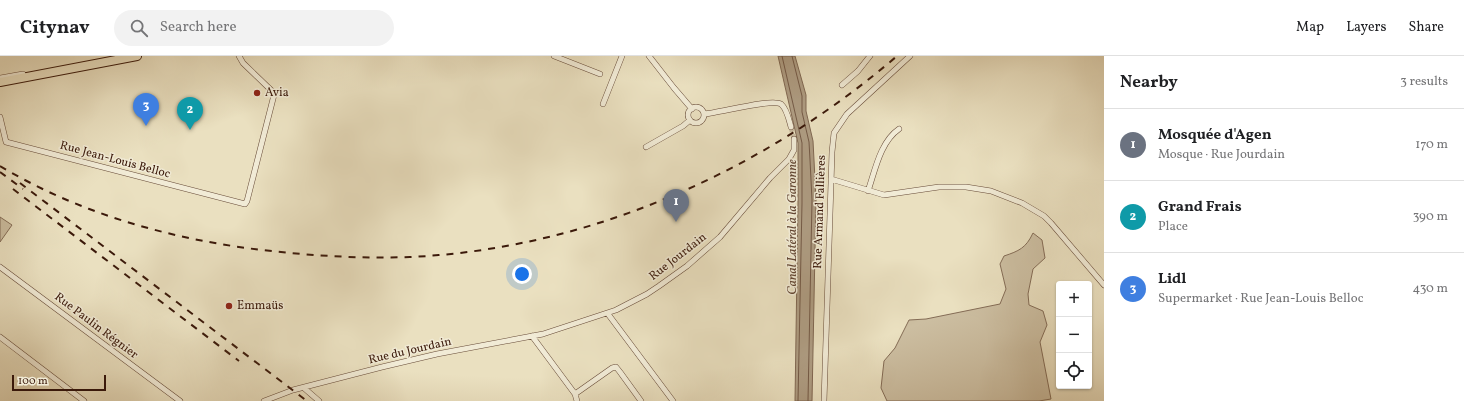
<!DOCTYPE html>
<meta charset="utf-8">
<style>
body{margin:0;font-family:Vollkorn,serif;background:#f2f2f2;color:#202124}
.controls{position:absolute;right:12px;bottom:12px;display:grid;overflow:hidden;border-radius:4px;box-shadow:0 1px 3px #0004}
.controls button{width:36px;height:36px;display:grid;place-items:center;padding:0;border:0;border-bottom:1px solid #e0e0e0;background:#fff;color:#202124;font:20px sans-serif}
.scale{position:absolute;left:12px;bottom:10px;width:94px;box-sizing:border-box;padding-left:4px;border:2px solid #3b190a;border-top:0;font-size:11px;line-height:14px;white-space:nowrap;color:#3b190a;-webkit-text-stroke:3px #f1ebd6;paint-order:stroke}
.you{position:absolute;left:522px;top:218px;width:14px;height:14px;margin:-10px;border:3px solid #fff;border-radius:50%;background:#1a73e8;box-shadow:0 0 0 6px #1a73e833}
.badge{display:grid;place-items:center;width:26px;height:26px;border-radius:50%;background:#8f2418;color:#fff;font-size:13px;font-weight:700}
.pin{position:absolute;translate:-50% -33px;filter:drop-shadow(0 1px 2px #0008)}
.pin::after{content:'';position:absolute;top:21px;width:14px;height:12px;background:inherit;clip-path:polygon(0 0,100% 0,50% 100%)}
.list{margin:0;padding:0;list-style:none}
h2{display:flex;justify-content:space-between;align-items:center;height:52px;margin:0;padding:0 16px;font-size:17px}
h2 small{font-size:13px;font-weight:400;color:#757577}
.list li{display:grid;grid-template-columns:26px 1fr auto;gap:12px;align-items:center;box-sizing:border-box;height:72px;padding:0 16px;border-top:1px solid #e0e0e0}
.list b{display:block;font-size:15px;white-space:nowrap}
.list p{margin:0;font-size:13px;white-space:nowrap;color:#757577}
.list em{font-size:13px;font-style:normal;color:#757577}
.icon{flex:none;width:22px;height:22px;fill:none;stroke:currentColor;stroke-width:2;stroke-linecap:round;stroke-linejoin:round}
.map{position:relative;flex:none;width:1104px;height:345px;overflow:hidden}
header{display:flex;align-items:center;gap:24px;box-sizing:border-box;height:56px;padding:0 20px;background:#fff;border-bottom:1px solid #e0e0e0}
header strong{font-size:19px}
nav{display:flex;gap:22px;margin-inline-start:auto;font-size:14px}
.search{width:280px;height:36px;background:#f2f2f2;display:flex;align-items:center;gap:10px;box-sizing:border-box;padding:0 14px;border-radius:22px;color:#757577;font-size:15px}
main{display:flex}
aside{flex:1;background:#fff}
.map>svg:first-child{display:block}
</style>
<header>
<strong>Citynav</strong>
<div class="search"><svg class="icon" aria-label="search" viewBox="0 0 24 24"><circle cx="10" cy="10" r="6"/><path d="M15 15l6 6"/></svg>Search here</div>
<nav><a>Map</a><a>Layers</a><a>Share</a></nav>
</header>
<main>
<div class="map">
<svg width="1104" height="345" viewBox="0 0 1104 345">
<rect width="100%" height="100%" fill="#eae0c0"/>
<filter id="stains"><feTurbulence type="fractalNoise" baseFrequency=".005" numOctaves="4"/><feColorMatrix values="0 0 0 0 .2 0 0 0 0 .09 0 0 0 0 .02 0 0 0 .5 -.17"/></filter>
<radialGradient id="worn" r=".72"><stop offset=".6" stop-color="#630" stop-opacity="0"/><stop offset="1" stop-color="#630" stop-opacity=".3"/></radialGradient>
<path fill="#ccbea1" stroke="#846c56" d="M 0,161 L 12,169 L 0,186 Z
M 1033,177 L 1042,184 L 1045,202 L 1033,213 L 1028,238 L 1029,249 L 1043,255 L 1047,269 L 1040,286 L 1051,343 L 1039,345 L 887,345 L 881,332 L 884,305 L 895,292 L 909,264 L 926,263 L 1000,248 L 1006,233 L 1000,208 L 1004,200 C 1019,195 1026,192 1033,177 Z"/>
<path fill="#ae9c82" stroke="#806852" d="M 778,0 L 795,0 L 806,39 L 806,55 L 813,85 L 814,104 L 816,144 L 812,345 L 795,345 L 798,147 L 798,87 Z"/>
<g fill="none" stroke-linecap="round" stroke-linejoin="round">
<path stroke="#745a46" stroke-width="1" d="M 782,0 L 802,87 L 802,147 L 798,345
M 792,0 L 802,40 L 802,56 L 809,86 L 810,104 L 812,144 L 808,345"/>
<path stroke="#c7b89c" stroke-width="5" stroke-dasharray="5 2.5" stroke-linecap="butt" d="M 791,71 L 794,83"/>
<g stroke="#674b38" stroke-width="6">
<path id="minor" d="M 554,0 L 600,18
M 649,0 L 674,32 L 692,53
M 0,22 L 23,18
M 842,29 L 858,15 L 870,0
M 603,48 L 622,0
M688 59a8 8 0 1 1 16 0a8 8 0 1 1-16 0Z
M 704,58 C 719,57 772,42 781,48 C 787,53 789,64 791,71
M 0,61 L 6,86 L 245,148 L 247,145 L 274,39 L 273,36 L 243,7 L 239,0
M 646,91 L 683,70 L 690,64
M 831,123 L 884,139 L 939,131 L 966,131 L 991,135 L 1022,147 L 1044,160 L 1051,167 L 1104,229
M 868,135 C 875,115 880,86 899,73
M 0,211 L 180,345
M 608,258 L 673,345
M 532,280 L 575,338 L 577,345
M 0,281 L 84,345
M 304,332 L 319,345
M 575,338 L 612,312 L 616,311 L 620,316 L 641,345
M 264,345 L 293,334 L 382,311 L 437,298 L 543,278 L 616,254 L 647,238 L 659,230 L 687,210 L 720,181 L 770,122 L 789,103 L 794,94 L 794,83
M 824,345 L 832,96 L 834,77 L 847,58 L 910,0"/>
</g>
<g stroke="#3b190a" stroke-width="10">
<path id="primary" d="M 0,26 L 137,0"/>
</g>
<use href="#minor" stroke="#f1ebd6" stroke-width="5"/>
<use href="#primary" stroke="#eae0c0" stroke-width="8"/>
<path stroke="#3b190a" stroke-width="2" stroke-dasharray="7 7" stroke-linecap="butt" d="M 0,110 C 75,155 160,180 246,192 C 300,199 355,203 410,201 C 588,193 762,116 897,0
M 0,116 L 23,133
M 20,127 L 307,345
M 13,133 L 239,305"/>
</g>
<g fill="#8f2418" stroke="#f1ebd6" stroke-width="1.5">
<circle cx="257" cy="37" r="4"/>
<circle cx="229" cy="250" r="4"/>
</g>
<g text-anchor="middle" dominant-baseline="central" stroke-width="3" stroke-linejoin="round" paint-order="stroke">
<g font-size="12" fill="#3b190a" stroke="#f1ebd6" text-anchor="start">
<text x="265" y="37">Avia</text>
<text x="237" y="250">Emmaüs</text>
</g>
<g font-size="12" fill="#3b190a" stroke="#f1ebd6">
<text transform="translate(115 104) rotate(15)">Rue Jean-Louis Belloc</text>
<text transform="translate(820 156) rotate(-88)">Rue Armand Fallières</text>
<text transform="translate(678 201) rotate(-38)">Rue Jourdain</text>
<text transform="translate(96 270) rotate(37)">Rue Paulin Régnier</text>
<text transform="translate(410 295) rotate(-13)">Rue du Jourdain</text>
</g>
<g font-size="13" font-style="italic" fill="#634734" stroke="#f1ebd6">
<text transform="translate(793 171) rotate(-90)">Canal Latéral à la Garonne</text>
</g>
</g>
<rect width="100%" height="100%" filter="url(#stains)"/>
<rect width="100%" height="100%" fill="url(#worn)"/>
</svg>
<div class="controls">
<button>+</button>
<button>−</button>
<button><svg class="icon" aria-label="locate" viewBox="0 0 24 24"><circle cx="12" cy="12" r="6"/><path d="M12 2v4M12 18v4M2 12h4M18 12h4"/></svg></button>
</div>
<div class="scale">100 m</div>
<div class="you"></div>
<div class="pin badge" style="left:676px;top:166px;background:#6b7280">1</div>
<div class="pin badge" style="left:190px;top:74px;background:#0f9aa8">2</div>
<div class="pin badge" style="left:146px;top:70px;background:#3f7fe0">3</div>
</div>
<aside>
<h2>Nearby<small>3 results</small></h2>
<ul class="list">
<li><span class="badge" style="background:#6b7280">1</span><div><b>Mosquée d'Agen</b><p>Mosque · Rue Jourdain</p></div><em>170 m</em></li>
<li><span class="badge" style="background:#0f9aa8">2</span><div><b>Grand Frais</b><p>Place</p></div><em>390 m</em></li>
<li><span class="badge" style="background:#3f7fe0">3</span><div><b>Lidl</b><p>Supermarket · Rue Jean-Louis Belloc</p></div><em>430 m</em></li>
</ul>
</aside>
</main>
